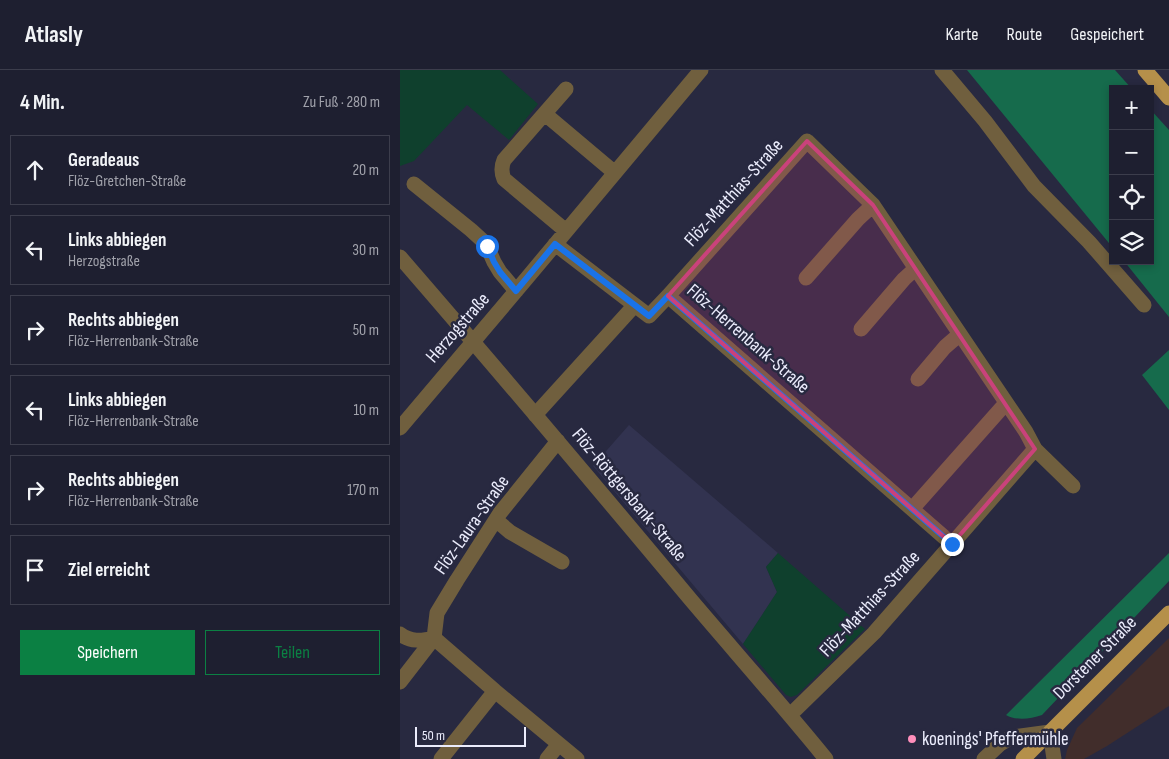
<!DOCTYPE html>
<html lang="de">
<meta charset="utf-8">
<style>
body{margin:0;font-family:"Sofia Sans Condensed",sans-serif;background:#2b2c3c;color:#f1f3f6}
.controls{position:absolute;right:15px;top:15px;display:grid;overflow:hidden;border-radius:0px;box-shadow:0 2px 8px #0003}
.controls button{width:45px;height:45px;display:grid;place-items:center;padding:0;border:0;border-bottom:1px solid #3c3d4c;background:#1e1f30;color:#f1f3f6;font:25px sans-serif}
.scale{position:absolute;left:15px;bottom:12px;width:111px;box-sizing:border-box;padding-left:5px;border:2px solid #ebecfc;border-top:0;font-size:14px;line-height:18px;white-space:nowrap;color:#ebecfc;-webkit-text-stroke:4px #282940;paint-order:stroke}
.stop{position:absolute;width:15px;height:15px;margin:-11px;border:4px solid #1a73e8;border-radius:50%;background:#fff}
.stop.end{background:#1a73e8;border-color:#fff;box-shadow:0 1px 5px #0008}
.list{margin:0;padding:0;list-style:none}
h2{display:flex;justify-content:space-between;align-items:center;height:65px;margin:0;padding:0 20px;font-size:21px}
h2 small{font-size:16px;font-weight:400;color:#a1a2ab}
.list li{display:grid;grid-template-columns:32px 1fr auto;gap:15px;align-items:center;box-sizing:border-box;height:70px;margin:0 10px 10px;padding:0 10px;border:1px solid #3c3d4c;border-radius:0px}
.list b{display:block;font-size:19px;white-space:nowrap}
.list p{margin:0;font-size:16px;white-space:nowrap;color:#a1a2ab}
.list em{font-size:16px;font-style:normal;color:#a1a2ab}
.actions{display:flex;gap:10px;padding:15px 20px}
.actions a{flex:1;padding:11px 0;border:1px solid #0b8043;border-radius:0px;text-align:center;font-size:18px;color:#0b8043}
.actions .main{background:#0b8043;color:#fff}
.icon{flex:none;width:28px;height:28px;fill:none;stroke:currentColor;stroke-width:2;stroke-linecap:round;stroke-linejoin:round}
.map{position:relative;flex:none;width:769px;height:689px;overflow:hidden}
header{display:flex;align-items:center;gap:30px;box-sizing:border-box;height:70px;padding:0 25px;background:#1e1f30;border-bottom:1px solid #3c3d4c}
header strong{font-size:24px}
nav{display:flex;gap:28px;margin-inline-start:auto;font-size:18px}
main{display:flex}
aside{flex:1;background:#1e1f30}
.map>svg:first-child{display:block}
</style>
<header>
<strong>Atlasly</strong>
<nav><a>Karte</a><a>Route</a><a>Gespeichert</a></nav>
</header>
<main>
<aside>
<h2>4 Min.<small>Zu Fuß · 280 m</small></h2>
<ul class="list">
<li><svg class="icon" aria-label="ahead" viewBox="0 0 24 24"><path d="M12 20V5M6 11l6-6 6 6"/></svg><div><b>Geradeaus</b><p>Flöz-Gretchen-Straße</p></div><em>20 m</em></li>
<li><svg class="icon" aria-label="left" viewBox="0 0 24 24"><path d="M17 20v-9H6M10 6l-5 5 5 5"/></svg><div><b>Links abbiegen</b><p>Herzogstraße</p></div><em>30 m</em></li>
<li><svg class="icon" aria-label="right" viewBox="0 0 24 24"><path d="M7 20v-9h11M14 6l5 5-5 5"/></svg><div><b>Rechts abbiegen</b><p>Flöz-Herrenbank-Straße</p></div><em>50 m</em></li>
<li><svg class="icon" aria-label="left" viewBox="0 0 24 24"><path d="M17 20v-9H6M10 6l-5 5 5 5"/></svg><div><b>Links abbiegen</b><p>Flöz-Herrenbank-Straße</p></div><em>10 m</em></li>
<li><svg class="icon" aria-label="right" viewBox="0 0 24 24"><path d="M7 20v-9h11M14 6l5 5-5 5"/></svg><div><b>Rechts abbiegen</b><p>Flöz-Herrenbank-Straße</p></div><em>170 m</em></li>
<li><svg class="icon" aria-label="arrive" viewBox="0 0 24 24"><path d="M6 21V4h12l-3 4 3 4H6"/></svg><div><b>Ziel erreicht</b></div></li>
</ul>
<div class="actions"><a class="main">Speichern</a><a>Teilen</a></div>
</aside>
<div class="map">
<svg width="769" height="689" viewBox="0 0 769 689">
<rect width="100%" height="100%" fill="#282940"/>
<path fill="#412d2b" d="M 769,568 L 769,636 L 707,676 L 684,689 L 665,689 L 667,680 L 677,658 Z"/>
<path fill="#323350" d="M 229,355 L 378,483 L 366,497 L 377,522 L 343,574 L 193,396 Z"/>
<path fill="#0f402d" d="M 0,0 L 100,0 L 138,34 L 109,70 L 67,35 L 14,91 L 0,96 Z
M 378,483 L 465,559 L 397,625 L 391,627 L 386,625 L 343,574 L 377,522 L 366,497 Z"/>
<path fill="#166b4c" d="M 567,0 L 715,0 L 732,19 L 713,19 L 713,178 Z
M 750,39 L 769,60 L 769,247 L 724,191 L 750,191 Z
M 769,280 L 769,340 L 742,305 Z
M 769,483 L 769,511 L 642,645 C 630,649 617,651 606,645 Z"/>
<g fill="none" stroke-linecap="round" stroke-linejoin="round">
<path stroke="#705f3e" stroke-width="15" d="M 542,0 L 585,51 L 634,116 L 689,172 L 744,235
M 145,44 L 215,103
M 14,114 L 71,160 L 83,171 L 87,176 L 94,192 L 100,202 L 116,221
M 166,161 L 104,109 C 101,102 101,97 104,90 L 166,19
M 155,174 L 249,246 L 268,226 L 407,71 L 473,135 L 626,362 L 635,379 L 673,416
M 0,187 C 98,300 195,415 291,530 C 336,583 382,635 426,689
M 406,208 L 458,149 L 473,135
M 268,226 L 552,474
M 461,259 L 504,209 L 515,199
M 518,309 L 545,277 L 560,264
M 135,345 L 234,236
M 0,358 L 127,208 L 301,0
M 158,371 L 100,443 L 57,510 L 37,543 L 34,568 L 95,621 L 177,689
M 512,439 L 606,333
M 96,450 L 110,462 L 162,492
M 0,564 C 11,572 21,571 34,568
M 0,612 L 34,568
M 390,645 L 474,563 L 635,379
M 41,689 L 95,621
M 147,689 L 159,674
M 584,689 L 600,674 L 612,667 L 650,662 L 654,689"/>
<path stroke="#b5904a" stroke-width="15" d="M 745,0 L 769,28
M 623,689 L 769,543"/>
</g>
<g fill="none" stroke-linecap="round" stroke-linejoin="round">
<path stroke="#1a73e8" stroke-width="6" d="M 87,176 L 94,192 L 100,202 L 116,221 L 155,174 L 249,246 L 268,226 L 552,474"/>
</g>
<path fill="#ca427b" fill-opacity="0.2" stroke="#ca427b" stroke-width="4" stroke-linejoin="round" d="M 407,71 L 473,135 L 635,379 L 552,474 L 268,226 Z"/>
<circle fill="#ff8ebb" stroke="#282940" stroke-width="2" cx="512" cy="669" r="5"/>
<g text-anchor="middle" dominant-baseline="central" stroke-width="5" stroke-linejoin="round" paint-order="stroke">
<g font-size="19" fill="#ebecfc" stroke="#282940">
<text transform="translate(334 123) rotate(-48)">Flöz-Matthias-Straße</text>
<text transform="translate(58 258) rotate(-49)">Herzogstraße</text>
<text transform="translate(348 269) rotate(41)">Flöz-Herrenbank-Straße</text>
<text transform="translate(229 425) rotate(50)">Flöz-Röttgersbank-Straße</text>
<text transform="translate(72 455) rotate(-55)">Flöz-Laura-Straße</text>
<text transform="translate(470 534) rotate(-47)">Flöz-Matthias-Straße</text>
<text transform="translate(695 588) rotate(-45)">Dorstener Straße</text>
</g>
<g font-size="19" fill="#ebecfc" stroke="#282940" text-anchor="start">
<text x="522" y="669">koenings' Pfeffermühle</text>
</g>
</g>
</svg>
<div class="controls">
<button>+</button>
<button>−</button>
<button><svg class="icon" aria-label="locate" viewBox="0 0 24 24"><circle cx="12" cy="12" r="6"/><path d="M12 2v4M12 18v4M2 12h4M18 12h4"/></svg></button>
<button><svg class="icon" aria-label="layers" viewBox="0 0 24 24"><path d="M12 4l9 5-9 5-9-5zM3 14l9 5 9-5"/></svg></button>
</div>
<div class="scale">50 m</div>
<div class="stop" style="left:87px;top:176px"></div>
<div class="stop end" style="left:552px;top:474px"></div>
</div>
</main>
